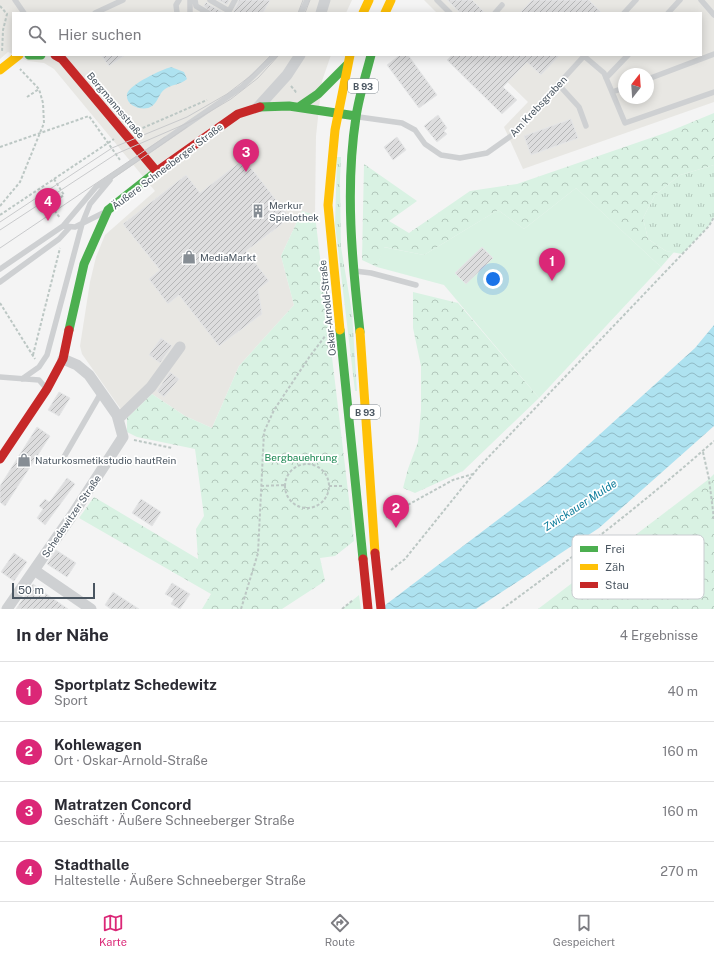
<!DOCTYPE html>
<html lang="de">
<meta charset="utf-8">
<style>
body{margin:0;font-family:"Public Sans",sans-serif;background:#f2f2f3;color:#2b2b33}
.compass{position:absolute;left:618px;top:68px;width:36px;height:36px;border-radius:50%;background:#fff;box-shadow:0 2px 10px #0003;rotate:17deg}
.scale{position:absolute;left:12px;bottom:10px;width:83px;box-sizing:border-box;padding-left:4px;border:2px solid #4a5661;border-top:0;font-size:11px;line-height:14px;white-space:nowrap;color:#4a5661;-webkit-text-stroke:3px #fff;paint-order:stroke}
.you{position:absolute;left:493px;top:279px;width:14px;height:14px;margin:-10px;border:3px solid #fff;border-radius:50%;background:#1a73e8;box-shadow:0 0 0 6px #1a73e833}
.badge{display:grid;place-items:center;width:26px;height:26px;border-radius:50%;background:#db2777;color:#fff;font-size:13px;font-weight:700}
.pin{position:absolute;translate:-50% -33px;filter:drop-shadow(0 1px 2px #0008)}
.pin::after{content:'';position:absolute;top:21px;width:14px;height:12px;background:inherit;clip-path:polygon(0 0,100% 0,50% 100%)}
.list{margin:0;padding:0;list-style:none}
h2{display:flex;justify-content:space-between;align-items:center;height:52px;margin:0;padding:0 16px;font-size:17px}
h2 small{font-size:13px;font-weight:400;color:#7c7c81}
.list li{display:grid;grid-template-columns:26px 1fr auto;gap:12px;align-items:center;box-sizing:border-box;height:60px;padding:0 16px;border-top:1px solid #e1e1e2}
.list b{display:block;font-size:15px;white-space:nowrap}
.list p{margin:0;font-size:13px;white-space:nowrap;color:#7c7c81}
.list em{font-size:13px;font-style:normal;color:#7c7c81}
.icon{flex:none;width:22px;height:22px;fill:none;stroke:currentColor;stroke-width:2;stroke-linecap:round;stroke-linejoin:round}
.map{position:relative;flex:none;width:714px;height:609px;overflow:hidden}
.search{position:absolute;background:#fff;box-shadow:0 2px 10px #0003;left:12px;right:12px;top:12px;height:44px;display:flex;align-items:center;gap:10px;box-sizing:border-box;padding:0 14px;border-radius:0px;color:#7c7c81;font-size:15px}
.sheet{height:292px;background:#fff}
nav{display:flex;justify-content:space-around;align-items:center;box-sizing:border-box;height:56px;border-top:1px solid #e1e1e2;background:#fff;font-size:11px;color:#7c7c81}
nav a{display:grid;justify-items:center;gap:2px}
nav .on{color:#db2777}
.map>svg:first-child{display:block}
</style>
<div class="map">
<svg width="714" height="609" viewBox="0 0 714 609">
<defs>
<pattern id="grass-tufts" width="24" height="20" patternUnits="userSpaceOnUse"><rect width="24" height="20" fill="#d9f2e3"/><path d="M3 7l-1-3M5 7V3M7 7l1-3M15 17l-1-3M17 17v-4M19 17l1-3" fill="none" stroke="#b2c7bb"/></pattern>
<pattern id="forest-crowns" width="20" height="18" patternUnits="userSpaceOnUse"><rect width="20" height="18" fill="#d9f2e3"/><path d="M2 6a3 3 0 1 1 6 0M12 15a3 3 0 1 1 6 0" fill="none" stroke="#b2c7bb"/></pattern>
<pattern id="water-waves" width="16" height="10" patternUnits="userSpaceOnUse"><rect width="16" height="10" fill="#aee2f0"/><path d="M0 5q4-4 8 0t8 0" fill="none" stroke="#90bac6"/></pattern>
<pattern id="building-hatch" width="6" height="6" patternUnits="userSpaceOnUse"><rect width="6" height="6" fill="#ddddde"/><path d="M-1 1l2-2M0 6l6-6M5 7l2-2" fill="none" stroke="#b5b6b7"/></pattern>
</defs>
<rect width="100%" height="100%" fill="#f4f4f4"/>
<path fill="#e8e7e3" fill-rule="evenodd" d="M 0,0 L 352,0 L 346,13 L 13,13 L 13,54 L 8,52 L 0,59 Z
M 424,0 L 714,0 L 714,102 L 523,169 L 504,127 L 528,102 L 480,55 L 701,55 L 701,13 L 437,13 ZM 624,74 L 648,74 L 648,98 L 624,98 Z
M 14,55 L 331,55 L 322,81 L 316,136 L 315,215 L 302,211 L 281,256 L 294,305 L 239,366 L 212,428 L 185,416 L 152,394 L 127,418 L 82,354 L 80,346 L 90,282 L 96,257 L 105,235 L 155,191 L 54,69 L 44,63 L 28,61 Z"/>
<path fill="url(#grass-tufts)" d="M 337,157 L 341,157 L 340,181 L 341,247 L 352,312 L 357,391 L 355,391 L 335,224 Z
M 714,165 L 714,217 L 709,226 L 682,254 L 666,251 L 648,239 L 643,218 L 655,195 L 680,175 Z
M 359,595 L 361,609 L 342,609 Z"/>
<path fill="url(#forest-crowns)" d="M 714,113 L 714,165 L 680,175 L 655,195 L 643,218 L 648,239 L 666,251 L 674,252 L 661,267 L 576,188 L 524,229 L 498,210 L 424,255 L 384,247 L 377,267 L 362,260 L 364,164 L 417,201 L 389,221 L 409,233 L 470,191 L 517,184 L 668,132 Z
M 302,211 L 315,215 L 354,541 L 335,556 L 320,558 L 325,581 L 282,609 L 202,609 L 211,594 L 79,518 L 94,497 L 198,559 L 196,529 L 204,516 L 195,449 L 137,437 L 127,432 L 127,418 L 152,394 L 185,416 L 212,428 L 239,366 L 294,305 L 281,256 Z
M 413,292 L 458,303 L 539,398 L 463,471 L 415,493 L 403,488 L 408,469 L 418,442 L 421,410 L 421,366 L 413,328 Z
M 714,474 L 714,609 L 538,609 L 709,479 Z"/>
<path fill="#d9f2e3" d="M 576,188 L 661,267 L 539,398 L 444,285 L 377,267 L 383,247 L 424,255 L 498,210 L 524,229 Z"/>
<path fill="url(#water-waves)" d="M 171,67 L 184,72 L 187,79 C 180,85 172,84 165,89 C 159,93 158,102 152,106 C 145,112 125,107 127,94 C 130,84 161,70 171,67 Z
M 714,325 L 714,426 L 599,528 L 476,609 L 380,609 L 545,484 L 695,348 Z"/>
<path fill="url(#building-hatch)" stroke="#e5e6e7" d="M 218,0 L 230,0 L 227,5 Z
M 239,0 L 270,0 L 263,13 L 233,13 Z
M 447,0 L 472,0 L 485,13 L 460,13 Z
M 532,0 L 589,0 L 602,13 L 520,13 Z
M 206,2 L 208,4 L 224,13 L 212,13 L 204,6 Z
M 101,55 L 125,55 L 109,66 Z
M 400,55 L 408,55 L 437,95 L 419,108 L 387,65 Z
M 452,55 L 560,55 L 541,75 L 527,62 L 503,87 L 517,100 L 502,114 L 447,60 Z
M 438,115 L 447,128 L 444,131 L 447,134 L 437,142 L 424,126 Z
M 571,119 L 578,138 L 531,155 L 524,136 Z
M 397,137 L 406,150 L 393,160 L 384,147 Z
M 244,159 L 290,218 L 246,251 L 269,281 L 258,289 L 262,314 L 219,346 L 179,295 L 168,304 L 149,279 L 160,270 L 123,224 L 186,175 L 200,193 Z
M 482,247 L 493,258 L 466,284 L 455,273 Z
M 161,338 L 172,346 L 160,363 L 149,355 Z
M 170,372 L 179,379 L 164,397 L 157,391 Z
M 59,392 L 70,398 L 59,416 L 48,410 Z
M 37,427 L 50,436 L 5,506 L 0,502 L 0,486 Z
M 67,478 L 75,484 L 45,525 L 37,518 L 43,509 L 39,506 L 45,499 L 49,502 L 51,500 Z
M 141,499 L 161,512 L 152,526 L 132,513 Z
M 56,550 L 76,563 L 67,577 L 47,564 Z
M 14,553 L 27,562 L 14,581 L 1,572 Z
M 172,583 L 190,594 L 180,609 L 171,604 L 174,599 L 165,594 Z
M 33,584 L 45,593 L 68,609 L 16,609 Z
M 113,592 L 139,609 L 111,609 L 105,605 Z"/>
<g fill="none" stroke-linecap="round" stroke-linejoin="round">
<path stroke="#bcc7c4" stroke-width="2" stroke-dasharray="3 2" stroke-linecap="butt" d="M 0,6 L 7,14 L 3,30 L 2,52
M 291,86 L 296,92 L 298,92
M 27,97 L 39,89
M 138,130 L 207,100
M 0,147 L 89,116 L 120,160
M 54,179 L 64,195 L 53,203 L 55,211 L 60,218
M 0,206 L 20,182 L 44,123 L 43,103 L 39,89 L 20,69
M 0,215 L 114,139
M 0,303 L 35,359
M 33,355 L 60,248
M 134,440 L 172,448
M 703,452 L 709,479 L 714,519
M285 486a22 22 0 1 1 44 0a22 22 0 1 1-44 0Z
M 261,486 L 285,485
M 329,486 L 343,486
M 386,517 L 453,480 L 473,474
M 391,570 L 405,559 L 479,467 L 709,226 L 714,217
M 241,609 L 258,553 L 264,432 L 274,410 L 310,356 L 326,335
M 342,609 L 353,600
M 502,609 C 575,556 646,501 714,441"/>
<path stroke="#ced0d2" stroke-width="5.5" d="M 15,0 L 24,13
M 195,0 L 196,6 L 208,13
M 210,0 L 229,11
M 437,0 L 450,13
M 701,0 L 714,15
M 95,13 L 123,0
M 177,13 L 176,5 L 179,0
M 190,13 L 190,0
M 228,13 L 235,0
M 301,13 L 307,0
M 495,13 L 502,5
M 624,13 L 636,0
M 668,13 L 680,0
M 584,56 L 604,73 L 625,123 L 714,92
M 606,78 L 628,55
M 648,79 L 714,54
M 558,84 L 579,107 L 586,126
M 612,92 L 624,88
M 359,117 L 402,123 L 415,130 L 425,144 L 441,155 L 460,158 L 487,153 L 511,136 L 585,55
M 63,226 L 96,187 L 242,87 L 275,55
M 0,269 L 63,226 L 75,227 L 103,213
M 355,271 L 371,273 L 416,285
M 0,282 L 59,239 L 70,227
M 0,377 L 39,380 L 46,388
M 22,379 L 39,367 L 47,355 L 82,224 L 90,204 L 110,180
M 64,457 L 101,393"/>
<path stroke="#ced0d2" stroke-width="11" d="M 321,13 L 325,0
M 258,107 L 287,75 L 300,55
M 119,418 L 151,387 L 180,347
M 34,570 L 91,609
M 7,609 L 71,517 L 123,437 L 117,415 L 89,375 L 77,365 L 63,359"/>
<path stroke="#4caf50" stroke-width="9" d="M 29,55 L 41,55
M 260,107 L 289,106 L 356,116
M 299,107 L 318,94 L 347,65
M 69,330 L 84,264 L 108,210 L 156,172
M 340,330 L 363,559
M 360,332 C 352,261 345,188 356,117 C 359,96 366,75 371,55"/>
<path stroke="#ffc107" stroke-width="9" d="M 363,13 L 369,0
M 385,13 L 391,0
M 0,70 L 19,55
M 340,330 L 328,205 L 335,130 L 350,55
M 360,332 L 375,553"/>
<path stroke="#c62828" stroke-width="9" d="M 55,55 L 62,59 L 157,172
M 156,172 L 238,114 L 260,107
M 0,459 L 47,389 L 63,359 L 69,330"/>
<path stroke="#c9cacc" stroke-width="1" d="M 298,13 L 303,0
M 305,13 L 310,0
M 112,179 L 187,127
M 0,222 L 112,148 L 187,117 L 227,94 L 253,74 L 271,55
M 0,230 L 116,154 L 199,118 L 231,99 L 258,78 L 279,55
M 0,248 L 165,137"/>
<path stroke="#c62828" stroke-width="9" d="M 375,553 L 381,609
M 363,559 L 368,609"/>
</g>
<defs>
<g id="building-bare" transform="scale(1.08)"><path d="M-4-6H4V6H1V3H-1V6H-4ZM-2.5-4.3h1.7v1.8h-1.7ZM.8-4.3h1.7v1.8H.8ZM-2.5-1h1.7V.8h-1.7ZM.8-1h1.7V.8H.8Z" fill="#868d94" stroke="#fff" stroke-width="2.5" paint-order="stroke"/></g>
<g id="shop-bare" transform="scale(1.08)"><path d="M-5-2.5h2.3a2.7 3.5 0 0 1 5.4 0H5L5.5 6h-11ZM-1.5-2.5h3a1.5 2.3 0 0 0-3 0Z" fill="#868d94" stroke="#fff" stroke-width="2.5" paint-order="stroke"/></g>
</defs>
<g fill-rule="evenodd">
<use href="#building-bare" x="258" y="211"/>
<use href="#shop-bare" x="189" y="257"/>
<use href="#shop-bare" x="24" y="460"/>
</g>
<g text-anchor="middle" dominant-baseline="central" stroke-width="3.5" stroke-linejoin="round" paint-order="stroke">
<g fill="#fff" stroke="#808990" stroke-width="1">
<rect x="348" y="79" width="30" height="14" rx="3"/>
<rect x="350" y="405" width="30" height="14" rx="3"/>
</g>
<g font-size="9" font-weight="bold" fill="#4a5661">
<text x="363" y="86">B 93</text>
<text x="365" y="412">B 93</text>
</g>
<g font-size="10" fill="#4a5661" stroke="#fff">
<text transform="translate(116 105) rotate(50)">Bergmannsstraße</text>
<text transform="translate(538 106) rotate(-47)">Am Krebsgraben</text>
<text transform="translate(167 166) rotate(-37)">Äußere Schneeberger Straße</text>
<text transform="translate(327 308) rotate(-96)">Oskar-Arnold-Straße</text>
<text transform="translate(71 516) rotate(-56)">Schedewitzer Straße</text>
</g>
<g font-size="10" fill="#4a5661" stroke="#fff" text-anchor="start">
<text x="269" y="205">Merkur<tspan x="269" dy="12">Spielothek</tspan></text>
<text x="200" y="257">MediaMarkt</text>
<text x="35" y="460">Naturkosmetikstudio hautRein</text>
</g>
<g font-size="10" fill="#17864f" stroke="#fff">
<text x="301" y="457">Bergbauehrung</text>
</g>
<g font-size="11" font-style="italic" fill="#0c7c9b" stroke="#fff">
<text transform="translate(580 505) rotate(-33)">Zwickauer Mulde</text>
</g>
</g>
<rect x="572" y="535" width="132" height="64" rx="6" fill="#fff" stroke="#c9ccd0" stroke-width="1"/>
<rect x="580" y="546" width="18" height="6" fill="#4caf50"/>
<rect x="580" y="564" width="18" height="6" fill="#ffc107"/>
<rect x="580" y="582" width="18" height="6" fill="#c62828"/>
<g font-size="11" fill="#4a5661">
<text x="605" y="553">Frei</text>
<text x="605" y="571">Zäh</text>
<text x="605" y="589">Stau</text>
</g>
</svg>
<svg class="compass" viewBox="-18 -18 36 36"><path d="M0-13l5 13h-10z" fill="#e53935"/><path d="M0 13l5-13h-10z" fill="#7c7c81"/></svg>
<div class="scale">50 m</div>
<div class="you"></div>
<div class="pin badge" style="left:552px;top:281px">1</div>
<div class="pin badge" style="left:396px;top:528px">2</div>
<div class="pin badge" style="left:246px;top:172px">3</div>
<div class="pin badge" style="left:48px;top:221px">4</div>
<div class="search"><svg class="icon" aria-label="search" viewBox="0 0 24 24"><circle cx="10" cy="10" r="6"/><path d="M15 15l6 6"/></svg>Hier suchen</div>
</div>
<section class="sheet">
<h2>In der Nähe<small>4 Ergebnisse</small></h2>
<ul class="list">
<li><span class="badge">1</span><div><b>Sportplatz Schedewitz</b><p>Sport</p></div><em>40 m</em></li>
<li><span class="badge">2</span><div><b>Kohlewagen</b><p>Ort · Oskar-Arnold-Straße</p></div><em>160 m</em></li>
<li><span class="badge">3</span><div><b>Matratzen Concord</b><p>Geschäft · Äußere Schneeberger Straße</p></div><em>160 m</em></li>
<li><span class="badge">4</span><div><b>Stadthalle</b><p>Haltestelle · Äußere Schneeberger Straße</p></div><em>270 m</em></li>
</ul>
</section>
<nav>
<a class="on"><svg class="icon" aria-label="map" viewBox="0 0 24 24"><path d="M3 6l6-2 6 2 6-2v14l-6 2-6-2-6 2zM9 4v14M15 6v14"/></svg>Karte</a>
<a><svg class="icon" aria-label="directions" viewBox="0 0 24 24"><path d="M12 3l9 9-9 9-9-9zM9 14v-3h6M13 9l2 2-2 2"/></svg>Route</a>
<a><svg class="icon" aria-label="saved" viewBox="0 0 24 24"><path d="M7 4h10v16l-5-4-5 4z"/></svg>Gespeichert</a>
</nav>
